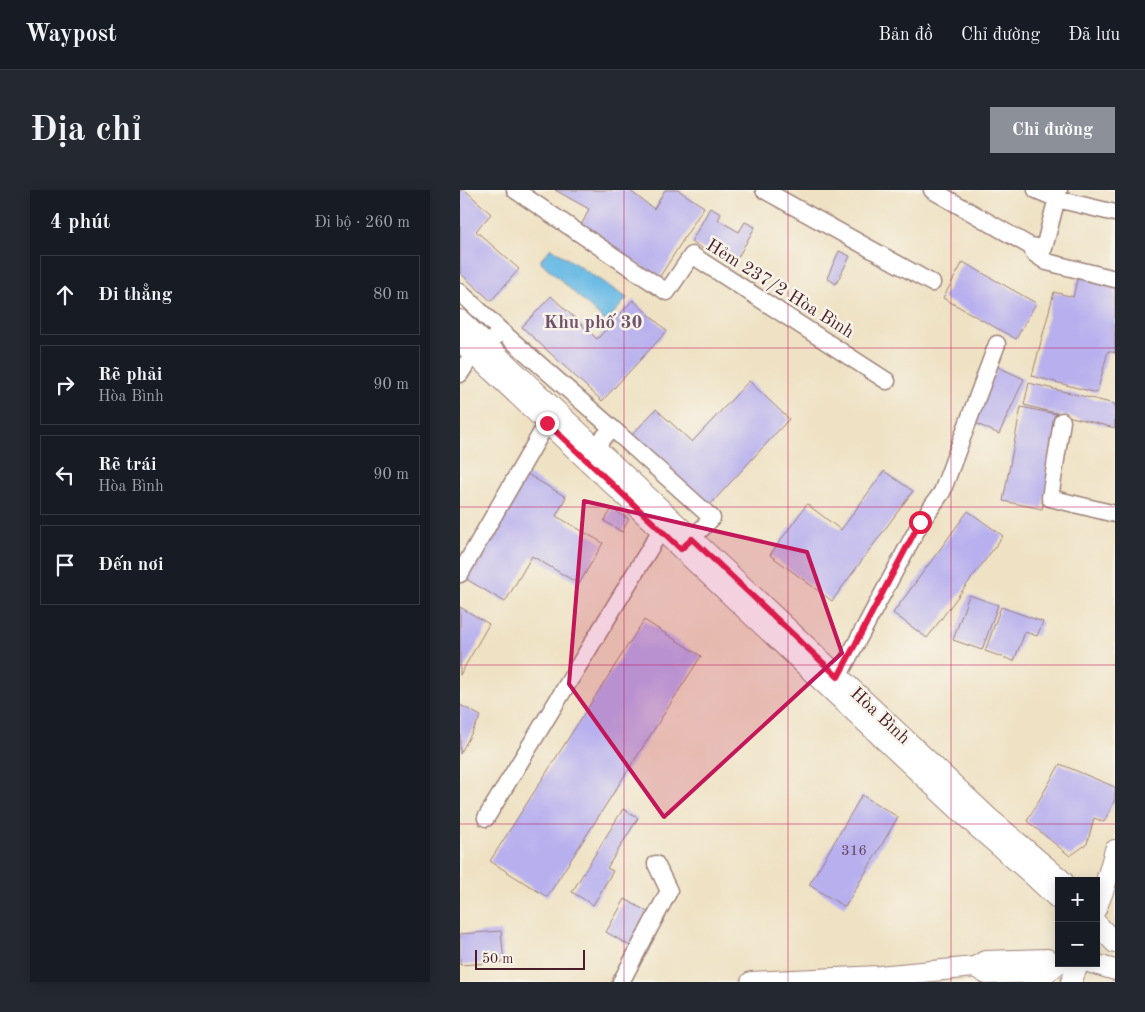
<!DOCTYPE html>
<html lang="vi">
<meta charset="utf-8">
<style>
body{margin:0;font-family:"Old Standard TT",serif;background:#242831;color:#f1f3f6}
.controls{position:absolute;right:15px;bottom:15px;display:grid;overflow:hidden;border-radius:0px;box-shadow:0 2px 12px #0003}
.controls button{width:45px;height:45px;display:grid;place-items:center;padding:0;border:0;border-bottom:1px solid #363941;background:#171b24;color:#f1f3f6;font:25px sans-serif}
.scale{position:absolute;left:15px;bottom:12px;width:110px;box-sizing:border-box;padding-left:5px;border:2px solid #4a1f2b;border-top:0;font-size:14px;line-height:18px;white-space:nowrap;color:#4a1f2b;-webkit-text-stroke:4px #f7f3e8;paint-order:stroke}
.stop{position:absolute;width:15px;height:15px;margin:-11px;border:4px solid #e11d48;border-radius:50%;background:#fff}
.stop.end{background:#e11d48;border-color:#fff;box-shadow:0 1px 5px #0008}
.list{margin:0;padding:0;list-style:none}
h2{display:flex;justify-content:space-between;align-items:center;height:65px;margin:0;padding:0 20px;font-size:21px}
h2 small{font-size:16px;font-weight:400;color:#9ea1a6}
.list li{display:grid;grid-template-columns:32px 1fr auto;gap:15px;align-items:center;box-sizing:border-box;height:80px;margin:0 10px 10px;padding:0 10px;border:1px solid #363941;border-radius:0px}
.list b{display:block;font-size:19px;white-space:nowrap}
.list p{margin:0;font-size:16px;white-space:nowrap;color:#9ea1a6}
.list em{font-size:16px;font-style:normal;color:#9ea1a6}
.icon{flex:none;width:28px;height:28px;fill:none;stroke:currentColor;stroke-width:2;stroke-linecap:round;stroke-linejoin:round}
.map{position:relative;flex:none;width:655px;height:792px;overflow:hidden;border-radius:0px}
header{display:flex;align-items:center;gap:30px;box-sizing:border-box;height:70px;padding:0 25px;background:#171b24;border-bottom:1px solid #363941}
header strong{font-size:24px}
nav{display:flex;gap:28px;margin-inline-start:auto;font-size:18px}
.intro{display:flex;align-items:center;justify-content:space-between;box-sizing:border-box;height:120px;padding:0 30px}
h1{margin:0;font-size:35px}
.button{padding:12px 22px;border-radius:0px;background:#8c9099;color:#fff;font-size:18px;font-weight:700}
main{display:flex;gap:30px;padding:0 30px}
aside{flex:1;background:#171b24;border-radius:0px;box-shadow:0 2px 12px #0003}
.map>svg:first-child{display:block}
</style>
<header>
<strong>Waypost</strong>
<nav><a>Bản đồ</a><a>Chỉ đường</a><a>Đã lưu</a></nav>
</header>
<div class="intro"><h1>Địa chỉ</h1><a class="button">Chỉ đường</a></div>
<main>
<aside>
<h2>4 phút<small>Đi bộ · 260 m</small></h2>
<ul class="list">
<li><svg class="icon" aria-label="ahead" viewBox="0 0 24 24"><path d="M12 20V5M6 11l6-6 6 6"/></svg><div><b>Đi thẳng</b></div><em>80 m</em></li>
<li><svg class="icon" aria-label="right" viewBox="0 0 24 24"><path d="M7 20v-9h11M14 6l5 5-5 5"/></svg><div><b>Rẽ phải</b><p>Hòa Bình</p></div><em>90 m</em></li>
<li><svg class="icon" aria-label="left" viewBox="0 0 24 24"><path d="M17 20v-9H6M10 6l-5 5 5 5"/></svg><div><b>Rẽ trái</b><p>Hòa Bình</p></div><em>90 m</em></li>
<li><svg class="icon" aria-label="arrive" viewBox="0 0 24 24"><path d="M6 21V4h12l-3 4 3 4H6"/></svg><div><b>Đến nơi</b></div></li>
</ul>
</aside>
<div class="map">
<svg width="655" height="792" viewBox="0 0 655 792">
<rect width="100%" height="100%" fill="#f7f3e8"/>
<filter id="ink" filterUnits="userSpaceOnUse"><feTurbulence type="fractalNoise" baseFrequency=".02" numOctaves="2"/><feDisplacementMap in="SourceGraphic" scale="10" xChannelSelector="R" yChannelSelector="G"/><feConvolveMatrix kernelMatrix="1 2 1 2 8 2 1 2 1" color-interpolation-filters="sRGB"/></filter>
<filter id="wash" filterUnits="userSpaceOnUse"><feTurbulence type="fractalNoise" baseFrequency=".0096" numOctaves="4" result="noise"/><feDisplacementMap in="SourceGraphic" scale="20" xChannelSelector="R" yChannelSelector="G"/><feGaussianBlur stdDeviation="1.12" result="paint"/><feColorMatrix in="noise" values="0 0 0 0 0 0 0 0 0 0 0 0 0 0 0 0 0 1.4 0 .05"/><feComposite in="paint" operator="in"/></filter>
<g filter="url(#wash)">
<rect width="100%" height="100%" fill="#efe2c4"/>
<path fill="#6abbe5" stroke="#5a6d88" d="M 91,58 L 167,108 L 146,132 L 80,71 Z"/>
<g id="blocks">
<path fill="#b8b0ee" d="M 0,0 L 5,0 L 31,24 L 16,41 L 59,79 L 31,111 L 0,83 Z
M 95,0 L 169,0 L 194,19 L 205,0 L 218,0 L 244,17 L 199,88 L 121,36 L 129,19 Z
M 250,18 L 261,24 L 258,30 L 279,42 L 285,32 L 295,37 L 273,76 L 231,52 Z
M 379,61 L 390,66 L 376,94 L 367,88 Z
M 503,72 L 576,113 L 556,149 L 483,108 Z
M 619,82 L 655,91 L 655,163 L 648,161 L 637,203 L 572,186 L 594,102 L 613,107 Z
M 91,106 L 137,149 L 173,110 L 207,141 L 142,211 L 62,137 Z
M 538,177 L 564,189 L 539,244 L 513,232 Z
M 289,191 L 329,229 L 247,318 L 170,247 L 196,219 L 232,252 Z
M 569,193 L 655,214 L 655,238 L 564,215 Z
M 561,217 L 601,225 L 582,319 L 543,311 Z
M 424,281 L 453,301 L 372,411 L 310,365 L 347,314 L 381,340 Z
M 67,284 L 106,307 L 96,326 L 143,353 L 119,394 L 72,366 L 45,412 L 6,389 Z
M 152,319 L 169,329 L 162,342 L 144,331 Z
M 508,321 L 543,346 L 467,448 L 433,423 Z
M 509,405 L 538,415 L 522,460 L 493,450 Z
M 0,417 L 29,434 L 0,485 Z
M 541,417 L 583,432 L 577,446 L 565,442 L 554,471 L 525,461 Z
M 184,430 L 241,466 L 87,707 L 30,671 Z
M 0,515 L 21,526 L 0,564 Z
M 600,574 L 655,597 L 655,610 L 644,632 L 634,628 L 627,654 L 610,666 L 567,631 Z
M 402,605 L 438,627 L 385,717 L 349,695 Z
M 163,619 L 178,628 L 147,678 L 153,681 L 133,715 L 112,702 Z
M 165,709 L 191,724 L 172,757 L 146,742 Z
M 41,741 L 44,772 L 0,775 L 0,744 Z"/>
</g>
</g>
<g filter="url(#ink)">
<use href="#blocks" fill-opacity="0" stroke="#9c8078" stroke-width="1"/>
<g fill="none" stroke-linecap="round" stroke-linejoin="round">
<g stroke="#9c8078" stroke-width="19">
<path id="minor" d="M 55,0 L 207,102 L 232,65 L 427,191
M 304,0 L 472,93
M 472,0 L 570,56 L 584,58 L 599,0
M 576,0 L 597,9 L 655,23
M 570,56 L 575,64 L 587,72 L 655,89
M 0,102 L 40,140 L 34,148
M 40,140 L 152,238 L 135,257
M 0,184 L 13,164
M 602,231 L 590,308 L 655,324
M 152,238 L 252,328 L 232,349
M 0,384 L 87,233
M 378,487 L 461,332 L 482,302 L 537,154
M 26,628 L 201,340
M 161,792 L 209,701 L 196,674"/>
</g>
<g stroke="#9c8078" stroke-width="22">
<path id="major" d="M 0,130 L 528,627 L 603,691
M 0,151 L 518,638 L 570,683 L 599,710
M 636,719 L 644,699 L 655,660
M 636,733 L 655,753
M 631,773 L 655,780
M 597,774 L 587,769 L 525,771 L 515,777 L 527,784 L 587,782 L 599,773
M 291,792 L 419,786 L 515,777
M 611,792 L 619,773"/>
</g>
<use href="#minor" stroke="#fff" stroke-width="16"/>
<use href="#major" stroke="#fff" stroke-width="20"/>
</g>
</g>
<g fill="none" stroke-linecap="round" stroke-linejoin="round" filter="url(#ink)">
<path stroke="#e11d48" stroke-width="6" d="M 87,233 L 221,359 L 232,349 L 378,487 L 460,332"/>
</g>
<path fill="#c2185b" fill-opacity="0.2" stroke="#c2185b" stroke-width="4" stroke-linejoin="round" d="M 124,311 L 347,362 L 382,463 L 204,627 L 109,494 Z"/>
<path fill="none" stroke="#c2185b" stroke-width="1" stroke-opacity="0.55" d="M 164,0 L 164,792M 328,0 L 328,792M 491,0 L 491,792M 0,158 L 655,158M 0,317 L 655,317M 0,475 L 655,475M 0,634 L 655,634"/>
<g text-anchor="middle" dominant-baseline="central" stroke-width="5" stroke-linejoin="round" paint-order="stroke">
<g font-size="15" fill="#66435c">
<text x="394" y="661">316</text>
</g>
<g font-size="18" fill="#4a1f2b" stroke="#f7f3e8">
<text transform="translate(320 99) rotate(32)">Hẻm 237/2 Hòa Bình</text>
<text transform="translate(420 526) rotate(43)">Hòa Bình</text>
</g>
<g font-size="19" font-weight="bold" fill="#70526f" stroke="#f7f3e8">
<text x="133" y="133">Khu phố 30</text>
</g>
</g>
</svg>
<div class="controls">
<button>+</button>
<button>−</button>
</div>
<div class="scale">50 m</div>
<div class="stop" style="left:460px;top:332px"></div>
<div class="stop end" style="left:87px;top:233px"></div>
</div>
</main>
